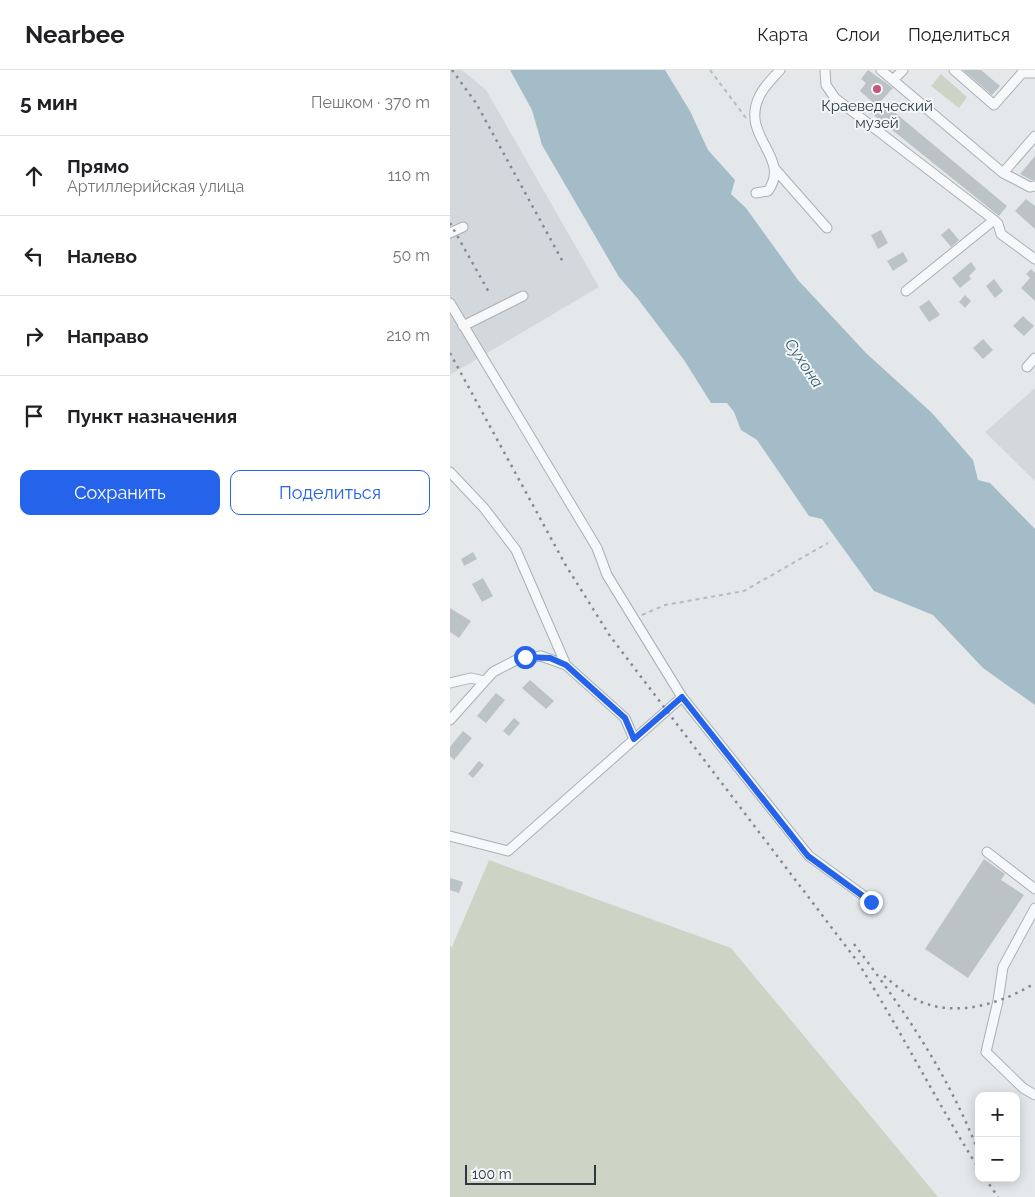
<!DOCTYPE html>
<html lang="ru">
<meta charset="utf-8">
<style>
body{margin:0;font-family:Raleway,sans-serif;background:#f2f2f2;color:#202124}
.controls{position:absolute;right:15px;bottom:15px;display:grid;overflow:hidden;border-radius:10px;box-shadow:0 2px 12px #0003}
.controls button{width:45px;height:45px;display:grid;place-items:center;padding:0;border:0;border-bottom:1px solid #e0e0e0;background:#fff;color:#202124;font:25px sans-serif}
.scale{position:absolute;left:15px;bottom:12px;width:131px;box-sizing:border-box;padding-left:5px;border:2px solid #2d3942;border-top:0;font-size:14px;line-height:18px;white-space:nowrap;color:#2d3942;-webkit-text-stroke:4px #f4f7f8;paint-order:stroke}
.stop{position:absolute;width:15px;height:15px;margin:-11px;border:4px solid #2563eb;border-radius:50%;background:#fff}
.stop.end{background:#2563eb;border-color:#fff;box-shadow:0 1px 5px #0008}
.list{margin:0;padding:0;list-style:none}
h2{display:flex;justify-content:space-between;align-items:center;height:65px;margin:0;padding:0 20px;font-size:21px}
h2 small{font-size:16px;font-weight:400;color:#757577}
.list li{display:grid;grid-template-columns:32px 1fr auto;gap:15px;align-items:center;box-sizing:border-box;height:80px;padding:0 20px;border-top:1px solid #e0e0e0}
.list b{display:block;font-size:19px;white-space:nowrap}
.list p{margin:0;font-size:16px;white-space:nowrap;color:#757577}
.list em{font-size:16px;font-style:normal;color:#757577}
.actions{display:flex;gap:10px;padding:15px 20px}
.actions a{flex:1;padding:11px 0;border:1px solid #2563eb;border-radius:10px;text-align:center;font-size:18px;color:#2563eb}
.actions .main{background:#2563eb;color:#fff}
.icon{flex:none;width:28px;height:28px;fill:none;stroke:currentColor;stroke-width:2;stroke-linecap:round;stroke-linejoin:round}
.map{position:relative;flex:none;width:585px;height:1127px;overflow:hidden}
header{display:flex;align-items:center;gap:30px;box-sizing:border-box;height:70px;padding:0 25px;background:#fff;border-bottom:1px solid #e0e0e0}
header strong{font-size:24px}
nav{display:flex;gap:28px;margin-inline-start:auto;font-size:18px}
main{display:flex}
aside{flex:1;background:#fff}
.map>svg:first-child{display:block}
</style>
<header>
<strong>Nearbee</strong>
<nav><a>Карта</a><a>Слои</a><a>Поделиться</a></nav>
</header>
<main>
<aside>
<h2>5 мин<small>Пешком · 370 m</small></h2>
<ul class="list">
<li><svg class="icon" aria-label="ahead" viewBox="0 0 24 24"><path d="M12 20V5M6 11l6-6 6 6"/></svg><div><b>Прямо</b><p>Артиллерийская улица</p></div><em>110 m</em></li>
<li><svg class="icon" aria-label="left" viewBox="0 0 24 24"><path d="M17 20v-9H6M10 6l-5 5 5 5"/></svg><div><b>Налево</b></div><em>50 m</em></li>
<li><svg class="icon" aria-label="right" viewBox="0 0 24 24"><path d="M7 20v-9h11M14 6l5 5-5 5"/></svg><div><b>Направо</b></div><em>210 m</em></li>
<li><svg class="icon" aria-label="arrive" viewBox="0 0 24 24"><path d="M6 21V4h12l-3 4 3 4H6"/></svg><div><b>Пункт назначения</b></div></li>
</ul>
<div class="actions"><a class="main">Сохранить</a><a>Поделиться</a></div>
</aside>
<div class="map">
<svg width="585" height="1127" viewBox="0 0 585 1127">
<rect width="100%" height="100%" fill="#e4e8eb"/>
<path fill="#d3d8dd" d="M 0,0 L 12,0 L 36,20 L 149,217 L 0,305 Z
M 585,318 L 585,411 L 535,362 Z"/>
<path fill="#cdd4c6" d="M 491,4 L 517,27 L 509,38 L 481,16 Z
M 39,790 L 281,878 L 488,1127 L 0,1127 L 0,876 L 2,877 Z"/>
<path fill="#a3bcc7" d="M 60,0 L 215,0 L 240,41 L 258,80 L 285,110 L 281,124 L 296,138 L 348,210 L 416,283 L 482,343 L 523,390 L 528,410 L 540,413 L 585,459 L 585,635 L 533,598 L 483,545 L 424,521 L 372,449 L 359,446 L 307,370 L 291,360 L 284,342 L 277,333 L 261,333 L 234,290 L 188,229 L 169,207 L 92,75 L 82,40 Z"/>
<path fill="#bcc3c7" d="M 418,0 L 443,18 L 431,31 L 557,136 L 549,146 L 421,43 L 427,36 L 410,21 L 416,13 L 411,9 Z
M 513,0 L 531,0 L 550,16 L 542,25 Z
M 585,86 L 585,110 L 581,110 L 570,104 Z
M 576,129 L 585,136 L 585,159 L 565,141 Z
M 499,158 L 509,170 L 501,177 L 491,165 Z
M 431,160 L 438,173 L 428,179 L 421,165 Z
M 453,182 L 458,191 L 443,201 L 437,191 Z
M 521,192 L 526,199 L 519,206 L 521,209 L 510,218 L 502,208 Z
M 581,199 L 585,203 L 585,231 L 571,218 L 580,208 L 576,204 Z
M 544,209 L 553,221 L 545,228 L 536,216 Z
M 515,225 L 521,231 L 515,238 L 509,232 Z
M 479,230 L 490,245 L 479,252 L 469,237 Z
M 573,246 L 584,256 L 574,266 L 563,256 Z
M 533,269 L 543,280 L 533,289 L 523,278 Z
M 23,482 L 27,489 L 14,496 L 11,489 Z
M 33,508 L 43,526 L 32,532 L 22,514 Z
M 0,538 L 21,551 L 9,568 L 0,562 Z
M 80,610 L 104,631 L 96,639 L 72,618 Z
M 46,623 L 55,630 L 36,653 L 27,646 Z
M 64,648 L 70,653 L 59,666 L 53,661 Z
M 13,661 L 22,668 L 4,690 L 0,686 L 0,677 Z
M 29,691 L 34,695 L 23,708 L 18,704 Z
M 534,789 L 555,804 L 551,810 L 574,825 L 518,908 L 475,879 Z
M 0,808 L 13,812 L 9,823 L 0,820 Z"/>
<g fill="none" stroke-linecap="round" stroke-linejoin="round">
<g stroke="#a9b0b5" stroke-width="11">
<path id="minor" d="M 375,0 L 376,15 L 385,28 L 544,150 L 548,154 L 551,164 L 585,189
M 431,0 L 553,103 L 585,66
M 504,0 L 544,35 L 572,3 L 585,3
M 443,10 L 453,0
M 325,99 L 377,158
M 553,103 L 580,117 L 585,116
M 306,123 L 318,121 C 342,87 290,67 309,27 C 313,17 323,8 330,0
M 0,163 L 13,157
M 456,221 L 544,150
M 0,233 L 147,478 L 157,505 L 232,627 L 58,781 L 0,766
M 13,256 L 73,226
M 577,297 L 585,288
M 0,402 L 34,438 L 66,480 L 116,595
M 0,613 L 21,608 L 34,611
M 232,627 L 359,786 L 421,831
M 0,650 L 43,602 L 68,589 L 91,586 L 116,595 L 175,648 L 184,669
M 537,782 L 585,819
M 585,838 L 553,897 L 548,931 L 536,982 L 573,1018 L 585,1025"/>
</g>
<path stroke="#b6bbbe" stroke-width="2" stroke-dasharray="4 4" stroke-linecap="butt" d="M 260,0 L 296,48
M 192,545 L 215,535 L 294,521 L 378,473"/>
<use href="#minor" stroke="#f7f8f9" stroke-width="9"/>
<path stroke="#7f8b93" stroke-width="2.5" stroke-dasharray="2.5 5" stroke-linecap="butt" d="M 2,0 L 26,33 L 113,192
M 0,153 L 40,224
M 0,283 L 115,494 L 160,566 L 407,891 C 450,959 486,1031 529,1099
M 404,874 C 455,941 498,1004 529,1083
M 434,906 C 445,915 457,925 469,931 C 507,948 553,933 585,913
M 535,1108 L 548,1127"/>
</g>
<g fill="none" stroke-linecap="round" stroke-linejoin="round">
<path stroke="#2563eb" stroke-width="6" d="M 75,587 L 100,588 L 116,595 L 175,648 L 184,669 L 232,627 L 358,786 L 421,832"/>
</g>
<circle fill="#c4557d" stroke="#f4f7f8" stroke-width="2" cx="427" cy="19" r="5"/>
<g text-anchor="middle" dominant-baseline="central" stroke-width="4" stroke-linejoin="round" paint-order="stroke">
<g font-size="15" fill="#2d3942" stroke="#f4f7f8">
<text x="427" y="36">Краеведческий<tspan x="427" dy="17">музей</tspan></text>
</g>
<g font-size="16" font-style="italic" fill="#3a6073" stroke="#f4f7f8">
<text transform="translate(354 293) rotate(56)">Сухона</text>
</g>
</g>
</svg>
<div class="controls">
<button>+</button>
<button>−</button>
</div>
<div class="scale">100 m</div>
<div class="stop" style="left:75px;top:587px"></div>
<div class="stop end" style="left:421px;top:832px"></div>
</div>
</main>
